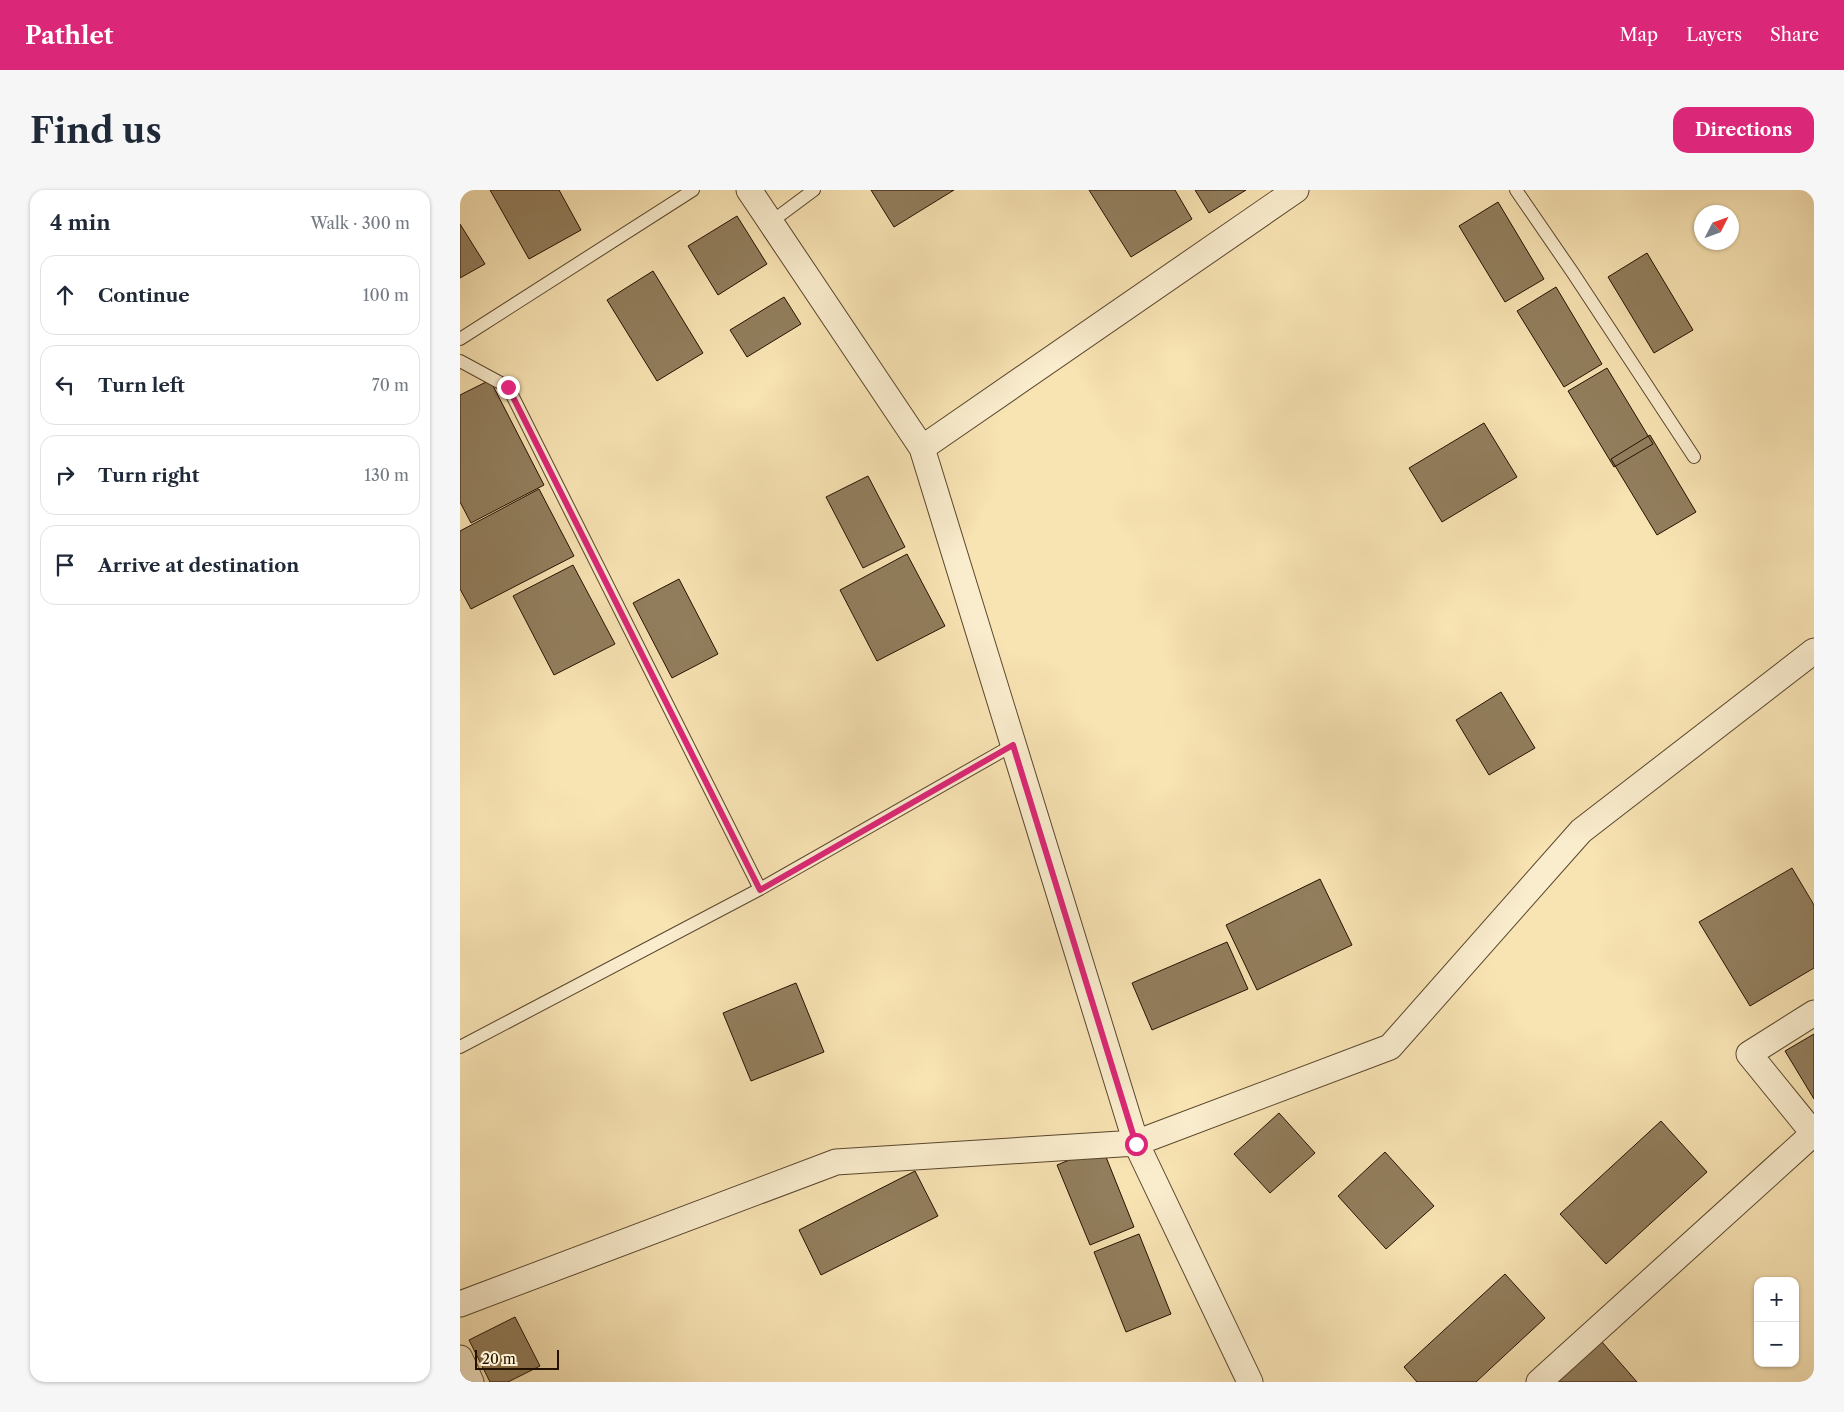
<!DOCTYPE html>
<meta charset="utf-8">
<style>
body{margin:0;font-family:"Libre Caslon Text",serif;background:#f6f6f7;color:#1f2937}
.controls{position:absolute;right:15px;bottom:15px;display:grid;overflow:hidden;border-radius:10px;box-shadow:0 1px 4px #0004}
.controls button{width:45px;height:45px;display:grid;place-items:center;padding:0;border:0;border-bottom:1px solid #e0e1e3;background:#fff;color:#1f2937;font:25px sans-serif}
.compass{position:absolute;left:1234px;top:15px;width:45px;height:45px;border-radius:50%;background:#fff;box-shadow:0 1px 4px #0004;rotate:48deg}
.scale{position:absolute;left:15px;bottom:12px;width:84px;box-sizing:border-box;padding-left:5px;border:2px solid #241100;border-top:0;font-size:14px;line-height:18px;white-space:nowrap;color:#241100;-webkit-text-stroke:4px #faedce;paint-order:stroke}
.stop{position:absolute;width:15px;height:15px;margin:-11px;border:4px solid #db2777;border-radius:50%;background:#fff}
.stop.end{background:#db2777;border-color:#fff;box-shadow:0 1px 5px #0008}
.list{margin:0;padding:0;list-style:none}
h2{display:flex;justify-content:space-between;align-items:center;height:65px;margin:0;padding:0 20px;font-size:21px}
h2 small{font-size:16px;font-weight:400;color:#747a83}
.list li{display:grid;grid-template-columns:32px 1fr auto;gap:15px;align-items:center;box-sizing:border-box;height:80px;margin:0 10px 10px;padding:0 10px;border:1px solid #e0e1e3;border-radius:15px}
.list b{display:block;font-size:19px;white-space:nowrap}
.list em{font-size:16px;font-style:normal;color:#747a83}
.icon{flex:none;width:28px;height:28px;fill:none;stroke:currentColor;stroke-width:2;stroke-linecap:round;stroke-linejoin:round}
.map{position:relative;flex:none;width:1354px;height:1192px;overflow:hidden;border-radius:15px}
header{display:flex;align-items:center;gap:30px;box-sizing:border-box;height:70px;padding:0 25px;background:#db2777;color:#fff}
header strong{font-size:24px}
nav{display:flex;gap:28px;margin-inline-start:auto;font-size:18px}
.intro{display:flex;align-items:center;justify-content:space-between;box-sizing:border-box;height:120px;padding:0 30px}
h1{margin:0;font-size:35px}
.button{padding:12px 22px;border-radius:15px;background:#db2777;color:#fff;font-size:18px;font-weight:700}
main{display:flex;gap:30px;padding:0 30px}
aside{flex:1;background:#fff;border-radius:15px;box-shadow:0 1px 4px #0004}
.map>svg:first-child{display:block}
</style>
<header>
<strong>Pathlet</strong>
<nav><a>Map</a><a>Layers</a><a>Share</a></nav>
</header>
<div class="intro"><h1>Find us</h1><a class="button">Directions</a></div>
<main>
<aside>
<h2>4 min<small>Walk · 300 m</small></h2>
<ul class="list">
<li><svg class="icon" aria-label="ahead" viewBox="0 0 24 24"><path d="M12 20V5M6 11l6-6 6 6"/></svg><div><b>Continue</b></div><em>100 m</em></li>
<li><svg class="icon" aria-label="left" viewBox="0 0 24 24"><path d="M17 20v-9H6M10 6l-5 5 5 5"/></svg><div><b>Turn left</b></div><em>70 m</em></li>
<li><svg class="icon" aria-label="right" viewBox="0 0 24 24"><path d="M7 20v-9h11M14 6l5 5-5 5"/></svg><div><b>Turn right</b></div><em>130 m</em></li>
<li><svg class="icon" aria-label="arrive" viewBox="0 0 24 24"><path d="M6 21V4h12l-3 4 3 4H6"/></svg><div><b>Arrive at destination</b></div></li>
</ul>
</aside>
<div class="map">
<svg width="1354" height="1192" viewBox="0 0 1354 1192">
<rect width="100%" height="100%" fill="#f8e3b3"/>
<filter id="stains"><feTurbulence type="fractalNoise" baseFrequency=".004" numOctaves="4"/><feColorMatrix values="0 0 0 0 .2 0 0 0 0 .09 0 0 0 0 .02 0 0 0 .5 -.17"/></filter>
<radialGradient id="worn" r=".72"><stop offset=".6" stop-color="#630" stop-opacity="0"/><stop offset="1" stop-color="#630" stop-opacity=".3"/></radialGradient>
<path fill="#927e5d" stroke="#241100" d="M 30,0 L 99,0 L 121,40 L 69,69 Z
M 411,0 L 494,0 L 434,37 Z
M 629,0 L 715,0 L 732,29 L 671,67 Z
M 735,0 L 786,0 L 749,23 Z
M 1038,12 L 1084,89 L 1045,112 L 999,36 Z
M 277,26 L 307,74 L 258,105 L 228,56 Z
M 0,34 L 25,74 L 0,88 Z
M 1187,63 L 1233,140 L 1194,163 L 1148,87 Z
M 193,81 L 243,163 L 197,191 L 147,110 Z
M 1096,97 L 1142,174 L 1104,197 L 1057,121 Z
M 324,107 L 341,134 L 287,167 L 270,140 Z
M 1147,178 L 1193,254 L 1154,277 L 1108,201 Z
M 30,190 L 84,295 L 11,333 L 0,312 L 0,205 Z
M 1024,233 L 1057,287 L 982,332 L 949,278 Z
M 1190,245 L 1236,322 L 1197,345 L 1151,269 Z
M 408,286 L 445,357 L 403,378 L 366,307 Z
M 79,299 L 114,366 L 11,419 L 0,399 L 0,341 Z
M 447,364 L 485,436 L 417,471 L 380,400 Z
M 113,375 L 155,454 L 94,485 L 53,406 Z
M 219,389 L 258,464 L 212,488 L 173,413 Z
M 1041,502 L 1075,558 L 1029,585 L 996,530 Z
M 1332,678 L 1354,715 L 1354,778 L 1290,816 L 1239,732 Z
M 860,689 L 892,755 L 797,800 L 766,735 Z
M 767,752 L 788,799 L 692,840 L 672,793 Z
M 336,793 L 364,862 L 291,891 L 263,823 Z
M 1354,844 L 1354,909 L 1325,861 Z
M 819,923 L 855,963 L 810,1003 L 774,964 Z
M 1201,931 L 1247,982 L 1146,1074 L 1100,1024 Z
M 642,957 L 674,1037 L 630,1055 L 597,975 Z
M 925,962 L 974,1016 L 926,1059 L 878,1006 Z
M 455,981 L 478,1026 L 361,1085 L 339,1040 Z
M 679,1044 L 711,1124 L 666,1142 L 634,1062 Z
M 1045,1084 L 1085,1128 L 1016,1192 L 957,1192 L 944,1177 Z
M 55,1127 L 80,1176 L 48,1192 L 30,1192 L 9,1150 Z
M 1142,1152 L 1177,1192 L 1098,1192 Z"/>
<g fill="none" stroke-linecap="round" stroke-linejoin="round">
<g stroke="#59462d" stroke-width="14">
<path id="lane" d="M 1056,0 L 1113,83 L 1234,267
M 311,32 L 354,0
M 0,149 L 233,0
M 0,171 L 48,197 L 300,699
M 0,857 L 300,699 L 553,555"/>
</g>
<g stroke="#59462d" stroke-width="27">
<path id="street" d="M 289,0 L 462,258 L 676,953 L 790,1192
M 462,258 L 836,0
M 1354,823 L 1289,864 L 1354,944
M 0,1114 L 376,972 L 676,953 L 930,857 L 1121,641 L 1354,461
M 0,1168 L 11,1192
M 1079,1192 L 1354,943"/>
</g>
<use href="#lane" stroke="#faedce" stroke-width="12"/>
<use href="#street" stroke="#faedce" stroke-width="25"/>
</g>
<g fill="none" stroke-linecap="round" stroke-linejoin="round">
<path stroke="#db2777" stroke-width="6" d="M 48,197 L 300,700 L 553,555 L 676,954"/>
</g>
<rect width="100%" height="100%" filter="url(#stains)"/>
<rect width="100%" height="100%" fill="url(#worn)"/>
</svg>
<div class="controls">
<button>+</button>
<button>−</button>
</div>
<svg class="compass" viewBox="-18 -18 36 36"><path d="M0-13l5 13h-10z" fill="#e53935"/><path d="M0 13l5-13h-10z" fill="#747a83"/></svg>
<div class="scale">20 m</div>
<div class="stop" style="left:676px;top:954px"></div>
<div class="stop end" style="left:48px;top:197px"></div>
</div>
</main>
